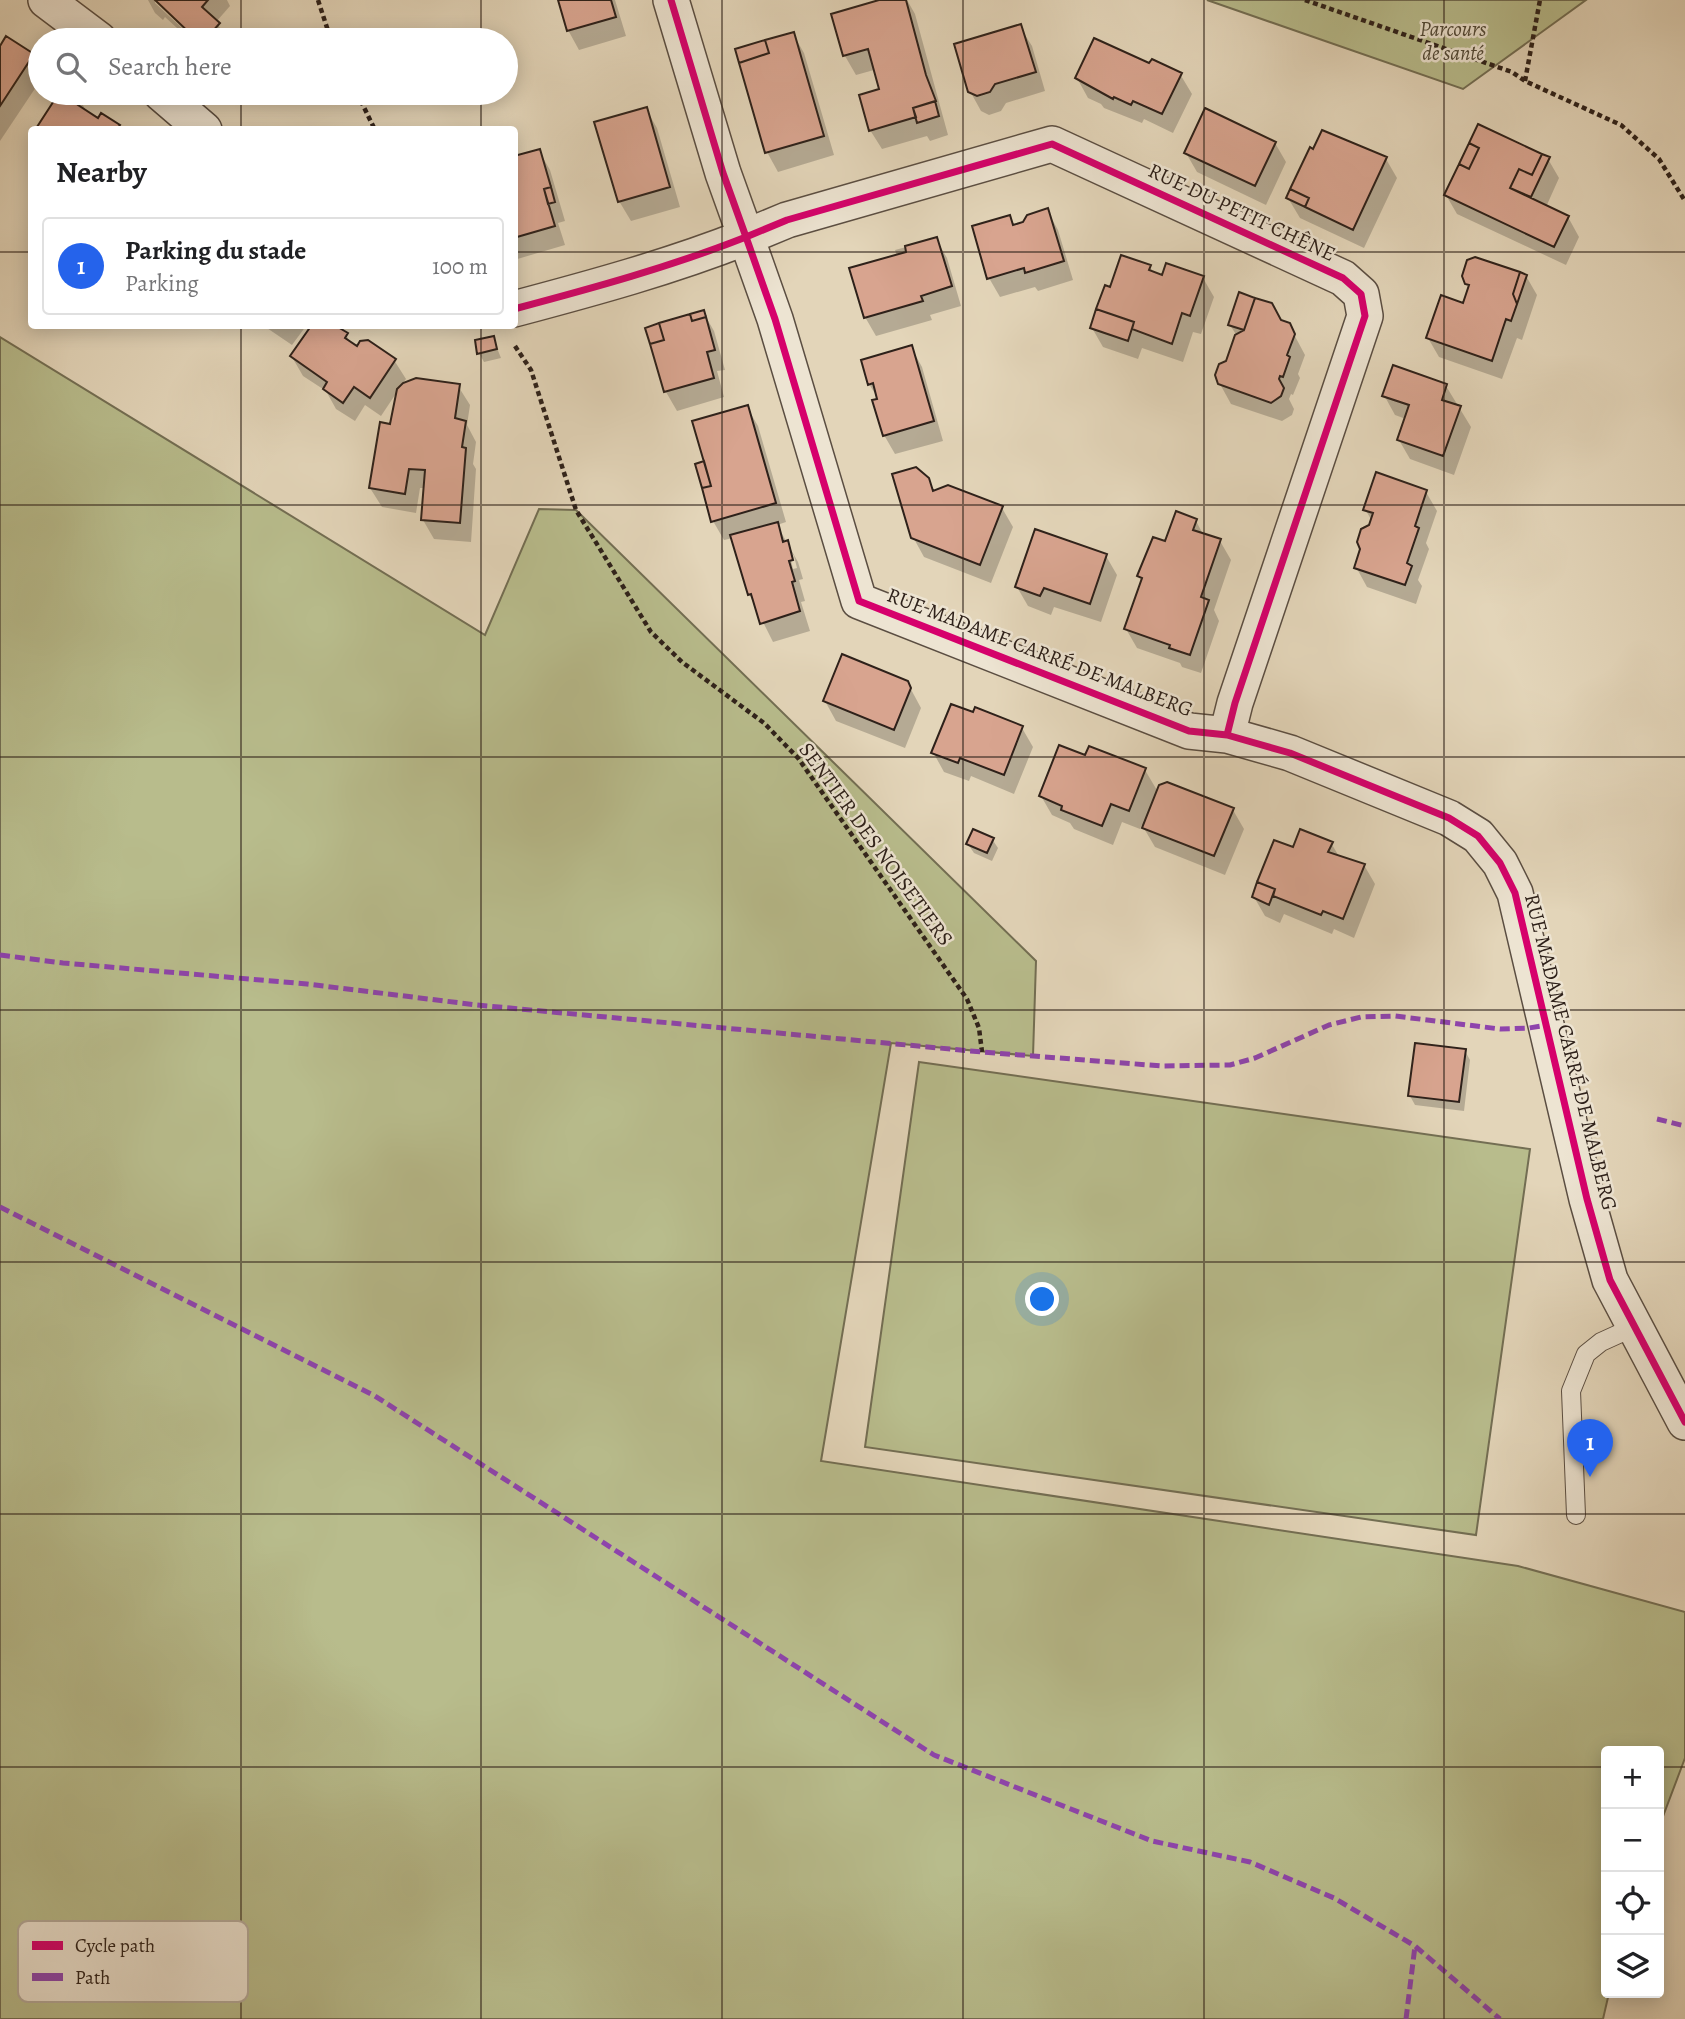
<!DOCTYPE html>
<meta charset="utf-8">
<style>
body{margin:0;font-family:Alegreya,serif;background:#f6f6f6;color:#202124}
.controls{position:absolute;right:21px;bottom:21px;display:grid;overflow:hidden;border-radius:7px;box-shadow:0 4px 18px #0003}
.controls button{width:63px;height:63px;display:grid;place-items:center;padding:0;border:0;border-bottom:2px solid #e0e0e0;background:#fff;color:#202124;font:35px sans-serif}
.you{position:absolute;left:1043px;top:1300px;width:24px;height:24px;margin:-18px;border:5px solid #fff;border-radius:50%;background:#1a73e8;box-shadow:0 0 0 10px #1a73e833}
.badge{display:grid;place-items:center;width:46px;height:46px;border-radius:50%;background:#2563eb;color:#fff;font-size:23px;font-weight:700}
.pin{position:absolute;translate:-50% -58px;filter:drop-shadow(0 2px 4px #0008)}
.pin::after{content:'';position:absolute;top:37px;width:24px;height:21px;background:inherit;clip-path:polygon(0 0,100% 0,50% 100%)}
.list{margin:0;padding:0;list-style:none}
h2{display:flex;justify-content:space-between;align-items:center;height:91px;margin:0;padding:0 28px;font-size:30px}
h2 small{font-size:23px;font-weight:400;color:#757577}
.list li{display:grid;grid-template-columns:46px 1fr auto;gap:21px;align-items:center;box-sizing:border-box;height:98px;margin:0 14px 14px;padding:0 14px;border:2px solid #e0e0e0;border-radius:7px}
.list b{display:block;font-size:26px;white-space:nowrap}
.list p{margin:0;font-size:23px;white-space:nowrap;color:#757577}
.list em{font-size:23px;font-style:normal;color:#757577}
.icon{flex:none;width:38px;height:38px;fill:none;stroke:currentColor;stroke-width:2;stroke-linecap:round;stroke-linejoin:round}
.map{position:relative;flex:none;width:1685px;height:2019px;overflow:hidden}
.search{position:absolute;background:#fff;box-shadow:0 4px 18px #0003;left:28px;top:28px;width:490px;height:77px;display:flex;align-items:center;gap:18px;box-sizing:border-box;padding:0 24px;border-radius:38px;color:#757577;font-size:26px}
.panel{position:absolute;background:#fff;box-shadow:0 4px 18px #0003;left:28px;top:126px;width:490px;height:203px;border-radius:7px}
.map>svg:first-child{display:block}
</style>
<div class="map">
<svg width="1685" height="2019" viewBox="0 0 1685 2019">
<rect width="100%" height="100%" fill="#e3d5b9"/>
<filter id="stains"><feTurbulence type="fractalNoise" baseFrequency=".00286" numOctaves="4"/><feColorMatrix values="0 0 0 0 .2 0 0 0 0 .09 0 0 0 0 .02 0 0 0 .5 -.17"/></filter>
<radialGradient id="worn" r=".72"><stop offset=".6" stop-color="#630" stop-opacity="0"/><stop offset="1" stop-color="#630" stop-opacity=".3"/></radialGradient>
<path fill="#b8bc8c" stroke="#736e53" stroke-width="2" d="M 1207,0 L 1586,0 L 1463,89 Z
M 0,337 L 485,635 L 539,509 L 576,510 L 1036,961 L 1033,1056 L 891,1043 L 821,1461 L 1518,1566 L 1685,1612 L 1685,1758 L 1659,1827 L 1659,1751 L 1606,1751 L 1606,1993 L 1609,1993 L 1603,2019 L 0,2019 Z
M 919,1062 L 1530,1149 L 1476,1535 L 865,1447 Z"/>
<path fill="#0003" fill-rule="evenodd" d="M 148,0 L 155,0 L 155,3 L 195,40 L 190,40 L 165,17 L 163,20 L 155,13 Z
M 157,0 L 227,0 L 230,6 L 216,22 L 228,40 L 200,40 Z
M 559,0 L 615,0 L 626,36 L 579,50 L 568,30 Z
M 886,0 L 907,0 L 915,14 L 948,135 L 930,141 L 927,136 L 882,149 L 870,130 L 882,90 L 874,70 L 856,75 L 845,56 L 833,16 Z
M 1020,27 L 1032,46 L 1045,91 L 1006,103 L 1001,111 L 989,115 L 981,111 L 970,91 Z
M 793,34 L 804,53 L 834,155 L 778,172 L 767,152 L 737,50 Z
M 0,49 L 33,56 L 40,68 L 40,81 L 0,141 Z
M 1150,66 L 1180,74 L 1192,94 L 1173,133 L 1144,119 L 1142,123 L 1104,108 L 1101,104 L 1088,98 L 1077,78 Z
M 61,93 L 69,93 L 80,100 L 88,114 L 98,120 L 118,126 L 120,130 L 37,130 Z
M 646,109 L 657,128 L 680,207 L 631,221 L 619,201 Z
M 1275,143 L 1286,162 L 1266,205 L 1197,172 L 1186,153 Z
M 539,151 L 550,170 L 565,221 L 558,223 L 565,245 L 514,260 L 514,158 Z
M 1386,159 L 1397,178 L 1364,248 L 1300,218 L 1288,198 Z
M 1548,159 L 1559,178 L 1546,207 L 1568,217 L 1579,237 L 1566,265 L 1457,214 L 1446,195 Z
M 1047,210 L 1058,230 L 1073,280 L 1038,291 L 1035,287 L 1000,297 L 989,278 L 1009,217 L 1014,226 Z
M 936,239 L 947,258 L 961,306 L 930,315 L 932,320 L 876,336 L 865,317 L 897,256 L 895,250 Z
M 1150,267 L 1154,274 L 1163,277 L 1203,278 L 1214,297 L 1201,334 L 1193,332 L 1183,362 L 1142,348 L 1138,359 L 1103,347 L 1092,328 L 1111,290 Z
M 1463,276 L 1526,276 L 1537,295 L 1522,340 L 1517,338 L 1502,379 L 1439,357 L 1428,338 L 1464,305 L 1470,288 Z
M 703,312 L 714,331 L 725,370 L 717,371 L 724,397 L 677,411 L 666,392 L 647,329 Z
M 1281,322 L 1289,325 L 1305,355 L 1298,374 L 1300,378 L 1293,395 L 1291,394 L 1289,399 L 1294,409 L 1292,415 L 1282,421 L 1231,404 L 1220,384 L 1237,336 L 1230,325 Z
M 264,326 L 306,326 L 292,345 Z
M 313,326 L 332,326 L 346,335 L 352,345 L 394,360 L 406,379 L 400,387 L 458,386 L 470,405 L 467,425 L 476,442 L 473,464 L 476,469 L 471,542 L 434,539 L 423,520 L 425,488 L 420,488 L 416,513 L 382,507 L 370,488 L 392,426 L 399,389 L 381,416 L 365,405 L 355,421 L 336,409 L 326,391 L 303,376 L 292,357 Z
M 493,338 L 501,358 L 484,362 L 479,353 Z
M 911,347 L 922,367 L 943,441 L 895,454 L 884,435 L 879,400 L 869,384 Z
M 1446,386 L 1471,427 L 1454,475 L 1410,459 L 1399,440 L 1406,419 L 1395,415 L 1384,395 Z
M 747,407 L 758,426 L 786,522 L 777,525 L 798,562 L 803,579 L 799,580 L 805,601 L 801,602 L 810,631 L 773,642 L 749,594 L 733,538 L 724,540 L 713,521 L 707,463 ZM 788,548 L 794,556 L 797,568 L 793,569 Z
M 928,479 L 935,492 L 1002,508 L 1013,527 L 991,583 L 924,557 L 913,537 Z
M 1426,492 L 1437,511 L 1426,543 L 1429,549 L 1418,580 L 1422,586 L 1416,604 L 1367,587 L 1356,567 L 1372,521 L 1365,509 Z
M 1196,521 L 1204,536 L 1220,541 L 1231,560 L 1214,610 L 1219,621 L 1201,673 L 1182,667 L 1180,663 L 1137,648 L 1126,629 L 1142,581 L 1139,576 L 1166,543 Z
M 1106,556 L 1117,575 L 1101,622 L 1054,607 L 1051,615 L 1028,606 L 1017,587 Z
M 907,682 L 921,708 L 905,748 L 836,721 L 825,701 Z
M 1022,728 L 1033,747 L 1014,794 L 971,776 L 969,781 L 944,772 L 933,752 Z
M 1086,757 L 1145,770 L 1158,792 L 1233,810 L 1244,829 L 1225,875 L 1155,847 L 1142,825 L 1140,829 L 1122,822 L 1113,845 L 1074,829 L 1070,823 L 1052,815 L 1041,796 Z
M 992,839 L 998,848 L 992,861 L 974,853 L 968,844 Z
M 1331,843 L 1340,858 L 1364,865 L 1375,884 L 1354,938 L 1334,929 L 1332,934 L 1284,914 L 1280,923 L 1265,916 L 1254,897 L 1294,849 Z
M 1465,1051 L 1470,1060 L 1464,1111 L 1415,1105 L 1410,1096 Z"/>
<path fill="#d8a48f" stroke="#2e211a" stroke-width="2" d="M 155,0 L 208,0 L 202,7 L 220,23 L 205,40 L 197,40 Z
M 558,0 L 611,0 L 616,17 L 567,31 Z
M 879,0 L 906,0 L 926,75 L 936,101 L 913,108 L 916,117 L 869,131 L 859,95 L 879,89 L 868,49 L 843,56 L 831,14 Z
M 1021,24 L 1036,72 L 995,84 L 990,92 L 977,96 L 968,92 L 954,44 Z
M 794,32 L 824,136 L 765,153 L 739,63 L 769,53 L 765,40 Z
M 6,36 L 34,54 L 0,106 L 0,46 Z
M 1094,38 L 1149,63 L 1152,59 L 1182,73 L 1162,114 L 1133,101 L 1131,105 L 1114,97 L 1113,99 L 1075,78 Z
M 765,40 L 769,53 L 739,63 L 735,49 Z
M 59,93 L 72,93 L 82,99 L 78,105 L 98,118 L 101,113 L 120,125 L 116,130 L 35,130 Z
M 935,101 L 939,116 L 917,123 L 913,108 Z
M 647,107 L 670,187 L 618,202 L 594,122 Z
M 1205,108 L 1276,142 L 1255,186 L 1184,153 Z
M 1478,124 L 1542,154 L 1532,175 L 1519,169 L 1510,188 L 1569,216 L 1554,247 L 1444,195 L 1459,164 L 1469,169 L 1479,148 L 1469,143 Z
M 1322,130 L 1387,157 L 1353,230 L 1305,207 L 1309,198 L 1290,189 L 1310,147 L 1313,149 Z
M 1469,143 L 1479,148 L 1469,169 L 1459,164 Z
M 540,149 L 551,187 L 544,189 L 555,226 L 517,237 L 514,229 L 514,156 Z
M 1542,154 L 1550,157 L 1531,197 L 1510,188 L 1519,169 L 1532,175 Z
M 551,187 L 555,202 L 548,204 L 544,189 Z
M 1290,189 L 1309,198 L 1305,207 L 1286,198 Z
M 1048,208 L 1064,261 L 1025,273 L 1024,268 L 987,279 L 972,226 L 1010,215 L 1013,225 L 1023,222 L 1027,215 Z
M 937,237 L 952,286 L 921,296 L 923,301 L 864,318 L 849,268 L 906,252 L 905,246 Z
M 1121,255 L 1151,265 L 1149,270 L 1162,275 L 1166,263 L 1204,276 L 1190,316 L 1182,313 L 1172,344 L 1132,329 L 1134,322 L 1096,309 L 1105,285 L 1110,287 Z
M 1475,257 L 1520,272 L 1513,294 L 1517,304 L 1511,321 L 1506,319 L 1492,361 L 1426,338 L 1441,295 L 1463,303 L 1469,285 L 1465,284 L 1462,276 L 1467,260 Z
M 1520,272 L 1527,275 L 1517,304 L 1513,294 Z
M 1239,292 L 1255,298 L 1244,330 L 1228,325 Z
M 1255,298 L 1272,303 L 1281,320 L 1290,323 L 1295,334 L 1287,355 L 1290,357 L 1283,377 L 1280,376 L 1279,379 L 1284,388 L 1281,396 L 1271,403 L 1218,384 L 1215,375 L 1219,364 L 1226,361 L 1235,335 L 1244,330 Z
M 1096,309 L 1134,322 L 1128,341 L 1090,328 Z
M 704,310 L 706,317 L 692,321 L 690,314 Z
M 690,314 L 692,321 L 706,317 L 715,350 L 707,352 L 714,378 L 664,392 L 650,344 L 664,340 L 659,323 Z
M 659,323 L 664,340 L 650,344 L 645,328 Z
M 311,326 L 336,326 L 348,333 L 345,338 L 357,346 L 360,341 L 368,340 L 396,359 L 370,398 L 354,387 L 343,403 L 323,389 L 327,382 L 290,356 Z
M 494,336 L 497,349 L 477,354 L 475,340 Z
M 912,345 L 934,421 L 883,436 L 872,400 L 877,399 L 873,383 L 868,385 L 861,360 Z
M 1393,365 L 1447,384 L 1442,400 L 1461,406 L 1443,456 L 1397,440 L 1409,405 L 1382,396 Z
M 416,378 L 460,384 L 455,418 L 466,421 L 462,447 L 466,448 L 460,523 L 421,520 L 425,470 L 409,469 L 405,494 L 369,488 L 380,422 L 390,424 L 397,389 L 403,383 Z
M 748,405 L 776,503 L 711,522 L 702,488 L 711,486 L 692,421 Z
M 704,461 L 711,486 L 702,488 L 695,464 Z
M 916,467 L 929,478 L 933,491 L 948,485 L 1003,506 L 980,565 L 911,538 L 892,474 Z
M 1376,472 L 1427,490 L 1415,526 L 1419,528 L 1407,563 L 1412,566 L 1405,585 L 1354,568 L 1360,549 L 1357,542 L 1361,529 L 1369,525 L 1373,513 L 1363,510 Z
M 1176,511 L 1197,519 L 1193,530 L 1221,539 L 1201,597 L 1209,600 L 1190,655 L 1169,648 L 1170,645 L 1124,629 L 1142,578 L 1137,576 L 1153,537 L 1165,541 Z
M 778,522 L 783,542 L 788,540 L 793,560 L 789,561 L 795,581 L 792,582 L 800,611 L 760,624 L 751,594 L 748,595 L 730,535 Z
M 1035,529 L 1107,554 L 1090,604 L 1044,588 L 1040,596 L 1015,587 Z
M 842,654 L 908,681 L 911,688 L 894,730 L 823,701 Z
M 951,704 L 973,712 L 975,707 L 1023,726 L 1004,775 L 960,758 L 958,763 L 931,753 Z
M 1059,745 L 1085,755 L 1089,746 L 1146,768 L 1129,811 L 1111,804 L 1102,826 L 1061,810 L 1062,806 L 1039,796 Z
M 1167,782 L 1234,808 L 1214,856 L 1142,828 L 1159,785 Z
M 973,829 L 994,838 L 987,853 L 966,844 Z
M 1300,829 L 1333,842 L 1328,852 L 1365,864 L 1343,919 L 1323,911 L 1321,915 L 1273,896 L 1275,889 L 1257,882 L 1274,840 L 1293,847 Z
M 1257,882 L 1275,889 L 1269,905 L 1252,897 Z
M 1415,1043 L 1466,1049 L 1459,1102 L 1408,1096 Z"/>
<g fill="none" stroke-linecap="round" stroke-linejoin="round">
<g stroke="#5b4e42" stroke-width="20">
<path id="lane" d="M 1576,1515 L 1571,1391 L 1586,1354 L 1601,1342 L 1634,1327"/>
</g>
<g stroke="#5b4e42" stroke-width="38">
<path id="street" d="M 46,0 L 99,40
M 671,0 L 723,173 L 746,237 L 787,220 L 1052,144 L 1343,278 L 1361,294 L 1365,316 L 1235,703 L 1227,735
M 161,93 L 204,130
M 514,309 C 593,288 670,267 746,237 L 775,319 L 859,601 L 1189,731 L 1227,735 L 1290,753 L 1449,818 L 1478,836 L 1500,863 L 1515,893 L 1587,1199 L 1610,1280 L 1685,1422"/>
</g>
<path stroke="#2e211a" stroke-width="4.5" stroke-dasharray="5 3.5" stroke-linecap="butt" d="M 318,0 L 331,40
M 1305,0 L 1512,72 L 1525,81 L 1621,125 L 1659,159 L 1685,201
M 1525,81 L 1540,0
M 357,93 L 375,130
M 515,346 L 531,370 L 576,510 L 651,632 L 682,662 L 764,723 L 798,758 L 967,999 L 979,1028 L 982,1052"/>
<use href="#lane" stroke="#ede4d2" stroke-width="18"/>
<use href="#street" stroke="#ede4d2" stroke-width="35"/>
<path stroke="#8e44ad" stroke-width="5" stroke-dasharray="10 5" stroke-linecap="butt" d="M 0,955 L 63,963 L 307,984 L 477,1005 L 982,1052 L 1162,1066 L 1230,1065 L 1255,1058 L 1329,1025 L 1361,1017 L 1395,1016 L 1500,1029 L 1529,1028 L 1547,1025
M 1657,1119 L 1685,1126
M 0,1207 L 375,1396 L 934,1755 L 1152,1841 L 1250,1862 L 1334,1898 L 1415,1946 L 1500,2019
M 1406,2019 L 1415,1946"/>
<g stroke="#ede4d2" stroke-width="11">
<path id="cycleway" d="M 671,0 L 723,173 L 746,237 L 787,220 L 1052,144 L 1343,278 L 1361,294 L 1365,316 L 1235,703 L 1227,735
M 514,309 C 593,288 670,267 746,237 L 775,319 L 859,601 L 1189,731 L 1227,735 L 1290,753 L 1449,818 L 1478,836 L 1500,863 L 1515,893 L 1587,1199 L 1610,1280 L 1685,1422"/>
</g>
<use href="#cycleway" stroke="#d6006c" stroke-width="7"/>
</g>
<path fill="none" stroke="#2e211a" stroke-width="2" stroke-opacity="0.55" d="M 241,0 L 241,40M 481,0 L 481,40M 722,0 L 722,2019M 963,0 L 963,2019M 1204,0 L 1204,2019M 1444,0 L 1444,2019M 241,93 L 241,130M 481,93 L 481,130M 0,252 L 32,252M 514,252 L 1685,252M 241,326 L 241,2019M 481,326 L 481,2019M 0,505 L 1685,505M 0,757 L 1685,757M 0,1010 L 1685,1010M 0,1262 L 1685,1262M 0,1514 L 1685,1514M 0,1767 L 1606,1767M 1659,1767 L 1685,1767"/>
<g text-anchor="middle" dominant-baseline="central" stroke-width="5" stroke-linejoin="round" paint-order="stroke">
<g font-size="21" font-style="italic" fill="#504836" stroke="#ede4d2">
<text x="1453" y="29">Parcours<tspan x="1453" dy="24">de santé</tspan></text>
</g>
<g font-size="21" fill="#2e211a" stroke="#ede4d2">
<text transform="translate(1242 212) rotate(25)">RUE DU PETIT CHÊNE</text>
<text transform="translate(1040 652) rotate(21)">RUE MADAME CARRÉ DE MALBERG</text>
<text transform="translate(876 844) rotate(54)">SENTIER DES NOISETIERS</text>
<text transform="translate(1571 1052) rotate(76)">RUE MADAME CARRÉ DE MALBERG</text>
</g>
</g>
<rect x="18" y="1921" width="230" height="81" rx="10" fill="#ede4d2" stroke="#b4aa9b" stroke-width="2"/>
<rect x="32" y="1941" width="31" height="9" fill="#d6006c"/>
<rect x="32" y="1973" width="31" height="8" fill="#8e44ad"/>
<g font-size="19" fill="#2e211a">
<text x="75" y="1952">Cycle path</text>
<text x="75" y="1984">Path</text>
</g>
<rect width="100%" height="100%" filter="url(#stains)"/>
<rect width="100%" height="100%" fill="url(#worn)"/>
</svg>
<div class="controls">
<button>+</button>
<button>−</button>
<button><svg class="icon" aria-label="locate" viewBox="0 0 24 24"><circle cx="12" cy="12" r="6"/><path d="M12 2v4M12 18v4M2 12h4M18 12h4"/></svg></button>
<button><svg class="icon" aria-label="layers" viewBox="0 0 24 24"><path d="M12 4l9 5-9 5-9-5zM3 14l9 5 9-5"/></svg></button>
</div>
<div class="you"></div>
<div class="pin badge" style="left:1590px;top:1477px">1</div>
<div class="search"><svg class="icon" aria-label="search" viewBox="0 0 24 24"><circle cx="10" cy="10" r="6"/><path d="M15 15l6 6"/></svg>Search here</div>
<section class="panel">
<h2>Nearby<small></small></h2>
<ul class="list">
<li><span class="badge">1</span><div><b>Parking du stade</b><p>Parking</p></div><em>100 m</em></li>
</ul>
</section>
</div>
